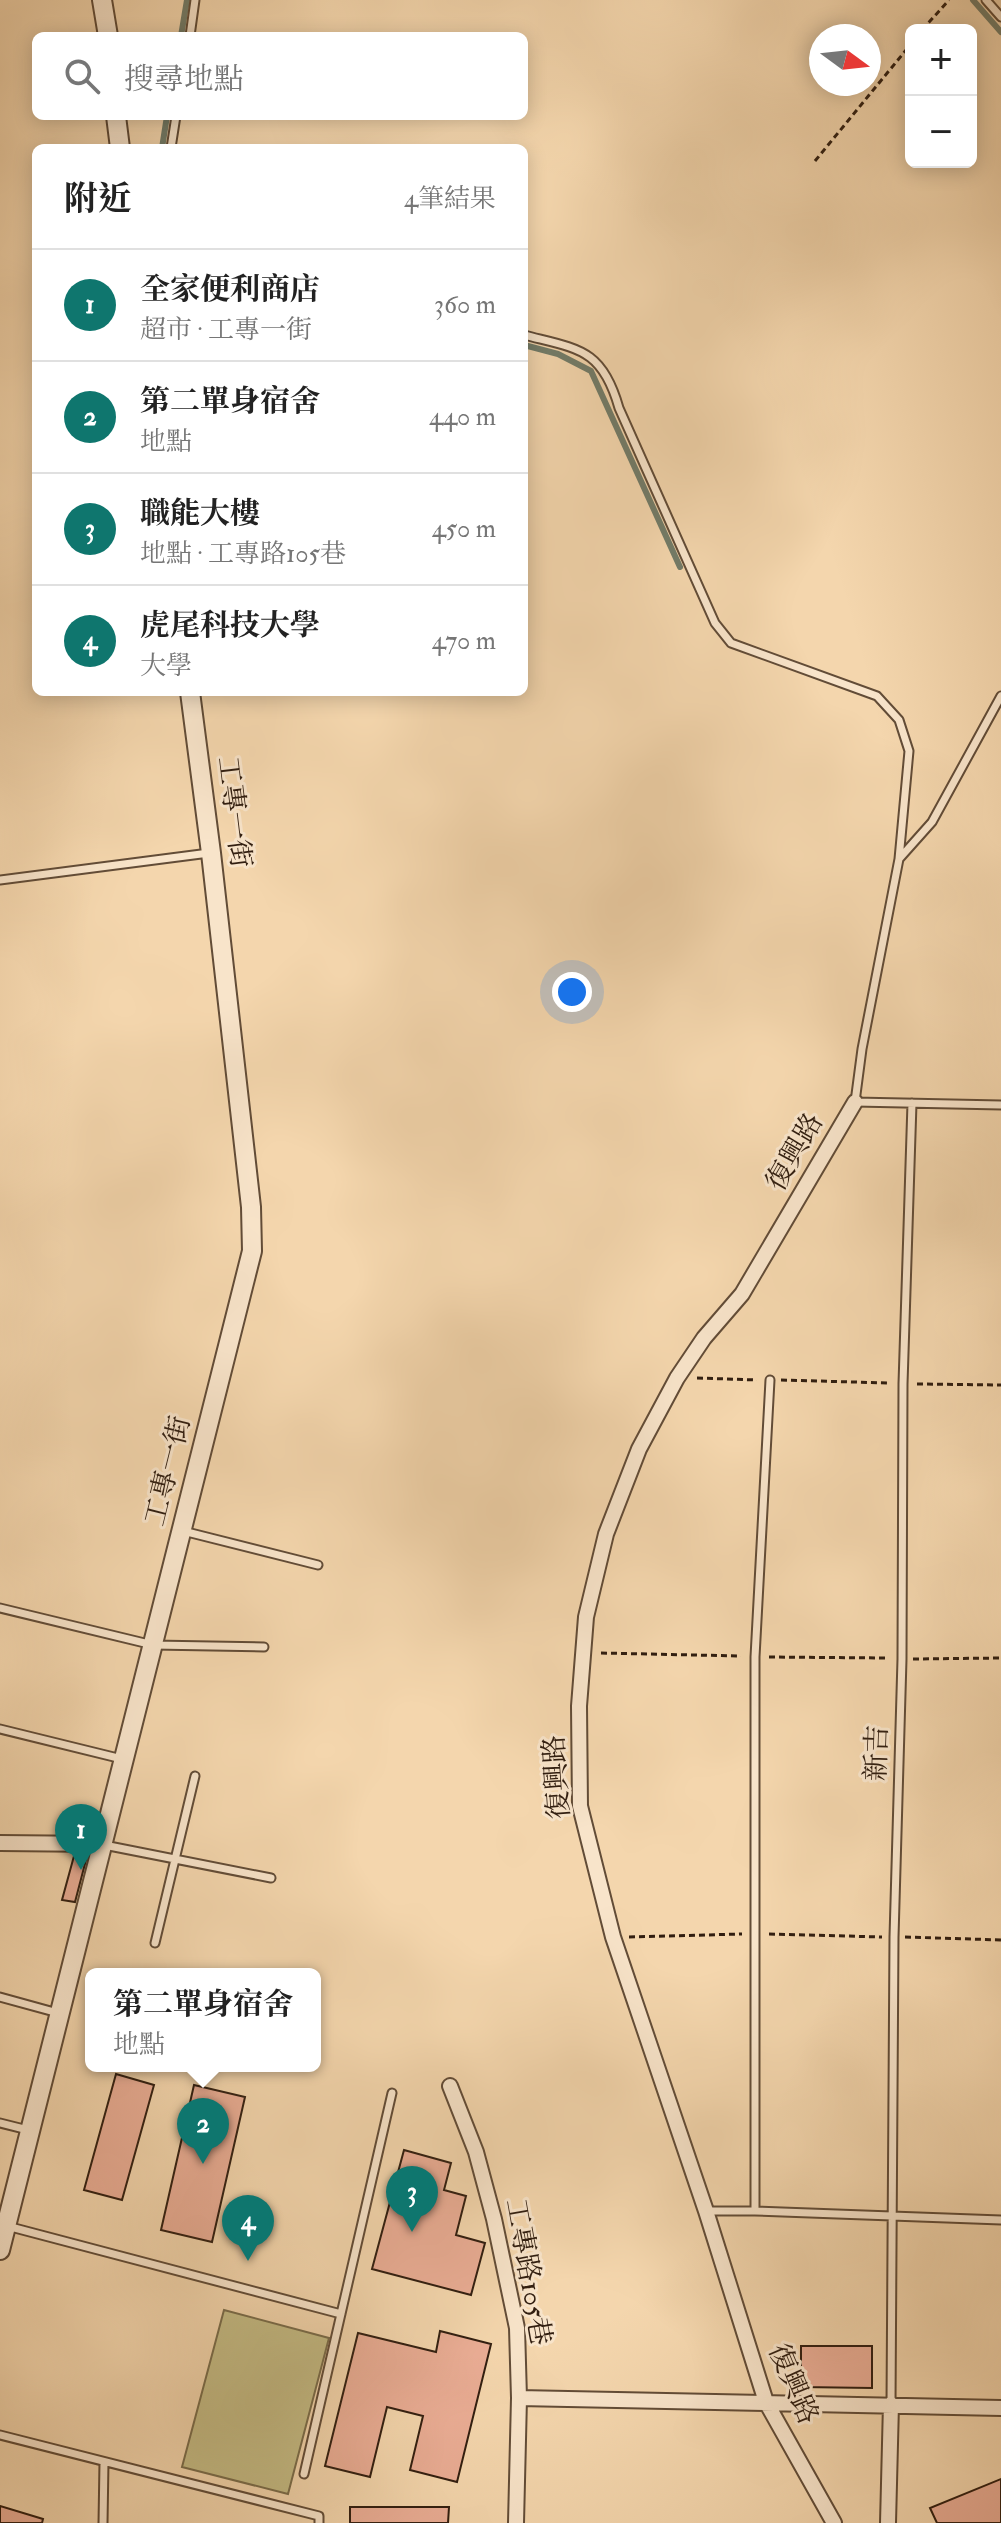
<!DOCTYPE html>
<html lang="zh-TW">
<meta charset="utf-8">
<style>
body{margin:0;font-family:"IM FELL Double Pica","Noto Serif TC",serif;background:#f6f6f6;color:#222}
.controls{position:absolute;right:24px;top:24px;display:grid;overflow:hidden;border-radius:12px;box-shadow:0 4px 20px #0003}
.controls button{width:72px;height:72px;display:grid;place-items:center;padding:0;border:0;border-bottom:2px solid #e0e0e0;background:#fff;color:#222;font:40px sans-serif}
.compass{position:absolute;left:809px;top:24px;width:72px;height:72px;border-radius:50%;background:#fff;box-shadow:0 4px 20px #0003;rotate:105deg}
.you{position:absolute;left:572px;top:992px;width:28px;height:28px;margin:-20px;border:6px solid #fff;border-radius:50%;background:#1a73e8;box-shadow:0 0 0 12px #1a73e833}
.badge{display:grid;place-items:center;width:52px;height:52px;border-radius:50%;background:#0f766e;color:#fff;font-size:26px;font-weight:700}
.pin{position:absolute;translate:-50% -66px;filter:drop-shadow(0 2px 4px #0008)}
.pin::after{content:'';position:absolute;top:42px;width:28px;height:24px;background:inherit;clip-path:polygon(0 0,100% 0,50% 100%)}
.popup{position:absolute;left:85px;top:1968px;width:236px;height:104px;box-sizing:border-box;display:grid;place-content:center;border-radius:12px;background:#fff;filter:drop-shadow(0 2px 6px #0005);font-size:26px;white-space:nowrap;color:#767676}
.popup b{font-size:30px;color:#222}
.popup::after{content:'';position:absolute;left:50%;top:100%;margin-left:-16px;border:16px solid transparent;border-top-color:#fff}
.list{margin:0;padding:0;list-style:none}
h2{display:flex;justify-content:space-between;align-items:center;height:104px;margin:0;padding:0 32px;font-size:34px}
h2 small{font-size:26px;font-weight:400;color:#767676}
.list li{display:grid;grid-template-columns:52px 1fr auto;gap:24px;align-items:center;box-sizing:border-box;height:112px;padding:0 32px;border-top:2px solid #e0e0e0}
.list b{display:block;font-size:30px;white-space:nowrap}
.list p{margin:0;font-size:26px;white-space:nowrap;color:#767676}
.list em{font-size:26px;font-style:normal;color:#767676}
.icon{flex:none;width:44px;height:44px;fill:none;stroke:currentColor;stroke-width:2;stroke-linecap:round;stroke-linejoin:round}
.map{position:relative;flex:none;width:1001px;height:2523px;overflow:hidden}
.search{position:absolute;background:#fff;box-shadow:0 4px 20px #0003;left:32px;top:32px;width:496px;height:88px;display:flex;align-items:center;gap:20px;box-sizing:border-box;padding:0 28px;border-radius:12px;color:#767676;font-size:30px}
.panel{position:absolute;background:#fff;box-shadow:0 4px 20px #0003;left:32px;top:144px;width:496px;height:552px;border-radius:12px}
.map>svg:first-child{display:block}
</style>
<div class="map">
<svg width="1001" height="2523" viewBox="0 0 1001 2523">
<rect width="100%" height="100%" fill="#f4d6ad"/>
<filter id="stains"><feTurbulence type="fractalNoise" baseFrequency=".0025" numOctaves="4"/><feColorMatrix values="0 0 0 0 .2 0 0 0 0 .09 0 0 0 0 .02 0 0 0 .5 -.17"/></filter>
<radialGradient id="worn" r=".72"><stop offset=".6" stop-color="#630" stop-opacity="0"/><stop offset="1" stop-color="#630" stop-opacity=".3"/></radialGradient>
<path fill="#c4bb84" stroke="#7a6c4a" stroke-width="2" d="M 224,2310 L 329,2338 L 288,2494 L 182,2467 Z"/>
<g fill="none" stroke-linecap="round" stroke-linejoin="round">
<path stroke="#727c69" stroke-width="6" d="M 973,0 L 1001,32
M 181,36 L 187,0
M 162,148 L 167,116
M 524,345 L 558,354 L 591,371 L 680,567"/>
</g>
<path fill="#eaad95" stroke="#311e10" stroke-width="2" d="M 74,1856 L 87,1856 L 75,1902 L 62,1900 Z
M 116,2074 L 154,2085 L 122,2200 L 84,2190 Z
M 194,2085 L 245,2097 L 212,2242 L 161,2230 Z
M 404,2150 L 451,2163 L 444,2190 L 466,2196 L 456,2235 L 485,2243 L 471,2295 L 372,2269 Z
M 440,2331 L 491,2344 L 457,2482 L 410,2470 L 423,2416 L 387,2407 L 370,2477 L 325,2466 L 358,2333 L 436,2352 Z
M 801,2346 L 872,2346 L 872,2388 L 801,2387 Z
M 1001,2479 L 1001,2523 L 937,2523 L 930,2508 Z
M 0,2506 L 43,2519 L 42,2523 L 0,2523 Z
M 350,2507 L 449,2507 L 448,2523 L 350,2523 Z"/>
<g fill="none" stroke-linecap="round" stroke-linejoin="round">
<g stroke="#624c37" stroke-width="11">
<path id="service" d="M 986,0 L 1001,17
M 190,36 L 195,0
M 171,148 L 176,116
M 524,335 C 578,349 602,348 619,408 L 715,623 L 731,643 L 877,696 L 899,720 L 909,751 L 899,859
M 1001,696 L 932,822 L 899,859 L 862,1049 L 855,1102 L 1001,1105
M 0,880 L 209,853
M 183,1531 L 318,1565
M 0,1608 L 153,1645 L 264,1647
M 0,1729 L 122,1759
M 104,1845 L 271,1878
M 155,1943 L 195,1776
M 0,1997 L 58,2013
M 0,2123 L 28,2130
M 706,2211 L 755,2211 L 755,1657 L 770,1380
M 755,2211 L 1001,2220
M 7,2226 L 341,2314
M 891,2404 L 894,1937 L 902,1659 L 903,1384 L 912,1103
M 0,2435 L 319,2516 L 319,2523
M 304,2474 L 392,2093
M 103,2523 L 104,2462"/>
</g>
<g stroke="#624c37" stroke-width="18">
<path id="minor" d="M 0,1843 L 102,1844
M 450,2086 L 476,2152 L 494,2219 L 517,2328 L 519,2398 L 516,2523
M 519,2398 L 1001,2408
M 834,2523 L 766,2402 L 706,2211 L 613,1937 L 580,1806 L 579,1706 L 586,1617 L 606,1534 L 639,1449 L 677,1378 L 704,1338 L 742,1294 L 855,1102
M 888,2523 L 891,2404"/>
</g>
<g stroke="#624c37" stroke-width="22">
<path id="tertiary" d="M 102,0 L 108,36
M 116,116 L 120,148
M 0,2250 L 252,1251 L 251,1207 L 211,853 L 190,692"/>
</g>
<path stroke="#311e10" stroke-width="3" stroke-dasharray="6 4" stroke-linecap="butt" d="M 922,30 L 949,0
M 815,161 L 911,44
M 697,1378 L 757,1380
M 781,1380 L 889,1383
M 917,1384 L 1001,1385
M 601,1653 L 741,1656
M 769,1657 L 889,1658
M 913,1659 L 1001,1658
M 769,1934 L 882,1937
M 629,1937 L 742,1934
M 905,1937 L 1001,1940"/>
<use href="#service" stroke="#f8e4ca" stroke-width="7"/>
<use href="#minor" stroke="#f8e4ca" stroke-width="14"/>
<use href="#tertiary" stroke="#f8e4ca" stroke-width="18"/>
</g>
<g text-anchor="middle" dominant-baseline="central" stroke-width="6" stroke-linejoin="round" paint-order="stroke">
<g font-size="28" fill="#311e10" stroke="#f8e4ca">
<text transform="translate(234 812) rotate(83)">工專一街</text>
<text transform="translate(795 1152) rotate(-60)">復興路</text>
<text transform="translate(168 1471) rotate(-76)">工專一街</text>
<text transform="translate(877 1753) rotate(-88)">新吉</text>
<text transform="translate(557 1777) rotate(-94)">復興路</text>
<text transform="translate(528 2272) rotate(80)">工專路105巷</text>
<text transform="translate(793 2384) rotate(67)">復興路</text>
</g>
</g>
<rect width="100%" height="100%" filter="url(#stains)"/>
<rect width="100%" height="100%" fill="url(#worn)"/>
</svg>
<div class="controls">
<button>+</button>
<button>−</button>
</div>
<svg class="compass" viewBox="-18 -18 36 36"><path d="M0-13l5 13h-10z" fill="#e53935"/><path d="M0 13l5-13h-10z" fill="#767676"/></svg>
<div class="you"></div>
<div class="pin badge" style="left:81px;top:1870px">1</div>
<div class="pin badge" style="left:203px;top:2164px">2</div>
<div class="popup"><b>第二單身宿舍</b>地點</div>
<div class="pin badge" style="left:412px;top:2232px">3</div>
<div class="pin badge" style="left:248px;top:2261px">4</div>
<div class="search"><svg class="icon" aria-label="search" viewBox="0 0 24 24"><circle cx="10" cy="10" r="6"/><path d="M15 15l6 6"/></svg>搜尋地點</div>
<section class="panel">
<h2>附近<small>4筆結果</small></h2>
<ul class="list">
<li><span class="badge">1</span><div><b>全家便利商店</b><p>超市 · 工專一街</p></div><em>360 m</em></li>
<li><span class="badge">2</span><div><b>第二單身宿舍</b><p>地點</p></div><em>440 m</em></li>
<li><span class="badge">3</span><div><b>職能大樓</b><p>地點 · 工專路105巷</p></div><em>450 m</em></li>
<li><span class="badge">4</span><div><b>虎尾科技大學</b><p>大學</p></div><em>470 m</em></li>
</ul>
</section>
</div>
